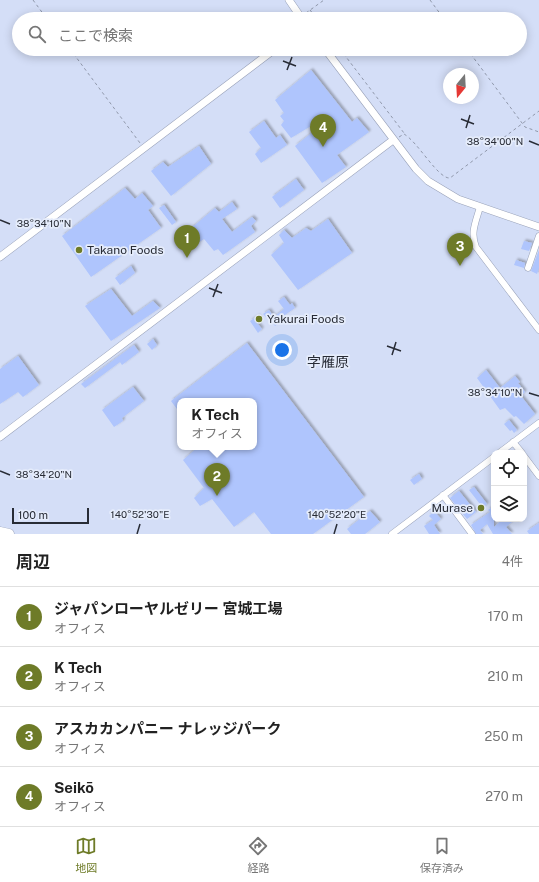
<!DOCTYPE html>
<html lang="ja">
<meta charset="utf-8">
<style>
body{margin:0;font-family:"Public Sans","Noto Sans JP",sans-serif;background:#f2f2f2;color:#222}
.controls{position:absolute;right:12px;bottom:12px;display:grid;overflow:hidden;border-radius:8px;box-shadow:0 2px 10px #0003}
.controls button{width:36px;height:36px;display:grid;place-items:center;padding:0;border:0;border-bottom:1px solid #e0e0e0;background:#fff;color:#222;font:20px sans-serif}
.compass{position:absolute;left:443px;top:68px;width:36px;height:36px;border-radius:50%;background:#fff;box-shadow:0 2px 10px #0003;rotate:198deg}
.scale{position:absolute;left:12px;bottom:10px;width:77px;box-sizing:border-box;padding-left:4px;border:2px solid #282c36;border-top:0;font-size:11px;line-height:14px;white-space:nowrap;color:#282c36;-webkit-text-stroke:3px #e5ecfb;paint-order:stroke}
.you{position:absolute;left:282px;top:350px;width:14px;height:14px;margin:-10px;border:3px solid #fff;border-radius:50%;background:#1a73e8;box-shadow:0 0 0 6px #1a73e833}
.badge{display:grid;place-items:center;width:26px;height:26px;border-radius:50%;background:#6e7b28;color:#fff;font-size:13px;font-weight:700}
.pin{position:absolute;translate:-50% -33px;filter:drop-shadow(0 1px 2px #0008)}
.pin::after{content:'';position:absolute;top:21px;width:14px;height:12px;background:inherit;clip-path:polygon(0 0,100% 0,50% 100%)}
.popup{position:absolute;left:177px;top:398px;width:80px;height:52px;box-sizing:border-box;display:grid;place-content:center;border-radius:8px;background:#fff;filter:drop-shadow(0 1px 3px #0005);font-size:13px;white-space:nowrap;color:#767676}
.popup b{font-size:15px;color:#222}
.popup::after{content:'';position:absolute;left:50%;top:100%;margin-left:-8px;border:8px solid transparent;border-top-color:#fff}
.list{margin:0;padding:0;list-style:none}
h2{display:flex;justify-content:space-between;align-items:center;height:52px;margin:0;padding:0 16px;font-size:17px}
h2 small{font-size:13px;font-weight:400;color:#767676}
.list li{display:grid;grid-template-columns:26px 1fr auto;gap:12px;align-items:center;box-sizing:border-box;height:60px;padding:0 16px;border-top:1px solid #e0e0e0}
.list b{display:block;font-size:15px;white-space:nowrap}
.list p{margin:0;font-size:13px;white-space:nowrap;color:#767676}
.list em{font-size:13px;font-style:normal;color:#767676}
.icon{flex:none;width:22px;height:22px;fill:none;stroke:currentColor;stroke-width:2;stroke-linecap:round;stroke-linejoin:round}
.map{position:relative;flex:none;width:539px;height:534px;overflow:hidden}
.search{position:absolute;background:#fff;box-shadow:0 2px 10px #0003;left:12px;right:12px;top:12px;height:44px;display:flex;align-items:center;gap:10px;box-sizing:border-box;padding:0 14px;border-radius:22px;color:#767676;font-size:15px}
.sheet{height:292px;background:#fff}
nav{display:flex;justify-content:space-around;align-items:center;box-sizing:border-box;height:56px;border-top:1px solid #e0e0e0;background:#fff;font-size:11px;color:#767676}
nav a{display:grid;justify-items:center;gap:2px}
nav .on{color:#6e7b28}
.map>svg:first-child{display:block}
</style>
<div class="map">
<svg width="539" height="534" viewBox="0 0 539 534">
<defs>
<filter id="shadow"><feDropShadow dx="2" dy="-2" stdDeviation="1" flood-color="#0004"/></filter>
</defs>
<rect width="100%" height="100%" fill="#d4def7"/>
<path fill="#afc5fd" filter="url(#shadow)" d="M 311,70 L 352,122 L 357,118 L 369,132 L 337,155 L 346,167 L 322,183 L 295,146 L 324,123 L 321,120 L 291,138 L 281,125 L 284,121 L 280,116 L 284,113 L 275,100 Z
M 264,121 L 276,138 L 280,135 L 287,145 L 261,163 L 255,154 L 261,148 L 249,132 Z
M 199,146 L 211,164 L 171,196 L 151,171 L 163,162 L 168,167 Z
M 296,179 L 304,190 L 280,208 L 272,197 Z
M 125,188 L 135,199 L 142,193 L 153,206 L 148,210 L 161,228 L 91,277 L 62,236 Z
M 232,202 L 237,209 L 222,219 L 232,232 L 252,217 L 256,221 L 251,226 L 255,232 L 223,255 L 218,249 L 214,251 L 204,239 L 198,243 L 189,230 L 215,208 L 219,212 Z
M 164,205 L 176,222 L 172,225 L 159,208 Z
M 328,219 L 352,253 L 298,290 L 271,255 L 284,243 L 279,235 L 284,230 L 292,238 L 306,228 L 311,231 Z
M 524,241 L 532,243 L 529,251 L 521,249 Z
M 539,250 L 539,268 L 537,274 L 531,271 Z
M 516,260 L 525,263 L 524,268 L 514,265 Z
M 131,266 L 135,273 L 120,285 L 115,278 Z
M 111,289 L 132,316 L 153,301 L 160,308 L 111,341 L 85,306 Z
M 284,297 L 290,305 L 292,303 L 295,308 L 276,321 L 278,324 L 275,326 L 268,316 L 266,317 L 263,314 L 269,310 L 274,317 L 284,309 L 278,301 Z
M 258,316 L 260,319 L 257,323 L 262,329 L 258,333 L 250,321 Z
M 153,339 L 157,345 L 152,350 L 147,344 Z
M 247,343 L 364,497 L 313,534 L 271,534 L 254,512 L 234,527 L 212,499 L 200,506 L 194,498 L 204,488 L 183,460 L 198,447 L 254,447 L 254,401 L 180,401 L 180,413 L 171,401 Z
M 134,345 L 139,352 L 122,365 L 120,362 L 85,388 L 81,384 Z
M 18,356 L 39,385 L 23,397 L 18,392 L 0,404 L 0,369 Z
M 486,370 L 500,388 L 515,376 L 520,382 L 518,383 L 525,392 L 521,396 L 535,414 L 524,424 L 516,416 L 514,417 L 505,408 L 500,410 L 477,378 Z
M 133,387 L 144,401 L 122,418 L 123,421 L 114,427 L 102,410 Z
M 509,420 L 517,430 L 514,433 L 512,430 L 510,431 L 504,424 Z
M 419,474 L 422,479 L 414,485 L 410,480 Z
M 474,487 L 487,504 L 483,508 L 469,490 Z
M 459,491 L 476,512 L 467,519 L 450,498 Z
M 494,506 L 494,527 L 503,519 L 509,519 L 512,522 L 506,527 L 512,534 L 493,534 L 487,524 L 480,530 L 483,534 L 476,534 L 471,525 L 490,512 L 488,510 Z
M 370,511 L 380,522 L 365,534 L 351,534 L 347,529 Z
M 434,511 L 441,519 L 434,525 L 440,534 L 429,534 L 424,526 L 433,520 L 429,516 Z
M 539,523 L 539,534 L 529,534 L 527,531 Z"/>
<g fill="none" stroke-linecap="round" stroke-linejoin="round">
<g stroke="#98a1b8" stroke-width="7">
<path id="minor" d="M 480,207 C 476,221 470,233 476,247 L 539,330
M 528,268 L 539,236
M 513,442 L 522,453
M 499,453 L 539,423
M 524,456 L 539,476
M 443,495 L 472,534
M 392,534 L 494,457"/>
</g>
<g stroke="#98a1b8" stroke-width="8">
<path id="tertiary" d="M 289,0 L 302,19
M 325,49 L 416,169 L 428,181 L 458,199 L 539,227
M 0,257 L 275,49
M 0,437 L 393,140"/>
</g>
<g stroke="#98a1b8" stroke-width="11">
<path id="trunk" d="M 0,532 L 9,534"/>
</g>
<path stroke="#9098ab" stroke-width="1" stroke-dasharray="3 3" stroke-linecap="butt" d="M 33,0 L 47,19
M 430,0 L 444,19
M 310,10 L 317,19
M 306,13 L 324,0
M 70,49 L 140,143
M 340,49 L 404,133
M 467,49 L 525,127 L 539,132
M 399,137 L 404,134 C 418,142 438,179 450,178 L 539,111"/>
<use href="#minor" stroke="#fff" stroke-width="6"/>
<use href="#tertiary" stroke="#fff" stroke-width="7"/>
<use href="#trunk" stroke="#fff" stroke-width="10"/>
</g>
<path fill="none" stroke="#282c36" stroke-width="1.5" d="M 283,61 L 296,66M 287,70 L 292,57M 461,119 L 474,124M 466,128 L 470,115M 529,141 L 539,145M 0,220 L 10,224M 209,288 L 222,293M 213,297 L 218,284M 387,346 L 401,351M 392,355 L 396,342M 529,393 L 539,396M 0,471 L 10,475M 137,534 L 140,524M 334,534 L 337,524"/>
<g fill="#6e7b28" stroke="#e5ecfb" stroke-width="1.5">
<circle cx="79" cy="250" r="4"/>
<circle cx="259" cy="319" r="4"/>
<circle cx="481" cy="508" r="4"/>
</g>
<g text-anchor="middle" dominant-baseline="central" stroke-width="3.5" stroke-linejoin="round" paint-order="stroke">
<g font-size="12" fill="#282c36" stroke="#e5ecfb" text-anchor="start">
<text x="87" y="250">Takano Foods</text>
<text x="267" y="319">Yakurai Foods</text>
<text x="473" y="508" text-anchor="end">Murase</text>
</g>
<g font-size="14" fill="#282c36" stroke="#e5ecfb">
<text x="328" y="362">字雁原</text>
</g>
</g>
<g font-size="10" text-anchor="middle" fill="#282c36" stroke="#e5ecfb" stroke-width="3.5" stroke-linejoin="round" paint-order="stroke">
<text x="495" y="145">38°34'00"N</text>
<text x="44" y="227">38°34'10"N</text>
<text x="495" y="396">38°34'10"N</text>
<text x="44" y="478">38°34'20"N</text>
<text x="140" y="518">140°52'30"E</text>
<text x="337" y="518">140°52'20"E</text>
</g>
</svg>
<div class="controls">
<button><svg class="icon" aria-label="locate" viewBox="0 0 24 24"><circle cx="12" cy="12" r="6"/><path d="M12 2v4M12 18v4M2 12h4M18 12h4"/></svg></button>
<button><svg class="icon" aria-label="layers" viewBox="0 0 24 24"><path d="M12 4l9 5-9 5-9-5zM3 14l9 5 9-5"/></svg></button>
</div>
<svg class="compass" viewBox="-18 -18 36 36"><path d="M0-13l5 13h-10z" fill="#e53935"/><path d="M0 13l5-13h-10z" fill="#767676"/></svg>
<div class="scale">100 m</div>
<div class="you"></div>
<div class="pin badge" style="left:187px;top:258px">1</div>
<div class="pin badge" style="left:217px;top:496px">2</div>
<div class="popup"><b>K Tech</b>オフィス</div>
<div class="pin badge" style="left:460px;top:266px">3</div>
<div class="pin badge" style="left:323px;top:147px">4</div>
<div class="search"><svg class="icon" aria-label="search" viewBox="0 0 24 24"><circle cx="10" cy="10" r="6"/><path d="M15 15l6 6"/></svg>ここで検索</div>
</div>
<section class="sheet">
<h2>周辺<small>4件</small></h2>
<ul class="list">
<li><span class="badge">1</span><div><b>ジャパンローヤルゼリー 宮城工場</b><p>オフィス</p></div><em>170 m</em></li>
<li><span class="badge">2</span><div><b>K Tech</b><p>オフィス</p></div><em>210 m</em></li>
<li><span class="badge">3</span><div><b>アスカカンパニー ナレッジパーク</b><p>オフィス</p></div><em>250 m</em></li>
<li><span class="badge">4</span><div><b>Seikō</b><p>オフィス</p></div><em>270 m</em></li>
</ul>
</section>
<nav>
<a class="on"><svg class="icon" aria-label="map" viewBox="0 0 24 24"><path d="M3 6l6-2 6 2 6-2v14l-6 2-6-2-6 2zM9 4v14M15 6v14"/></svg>地図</a>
<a><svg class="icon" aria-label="directions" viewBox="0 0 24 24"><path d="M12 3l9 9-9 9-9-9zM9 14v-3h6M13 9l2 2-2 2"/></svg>経路</a>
<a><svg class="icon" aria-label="saved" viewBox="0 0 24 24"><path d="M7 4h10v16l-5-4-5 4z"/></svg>保存済み</a>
</nav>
